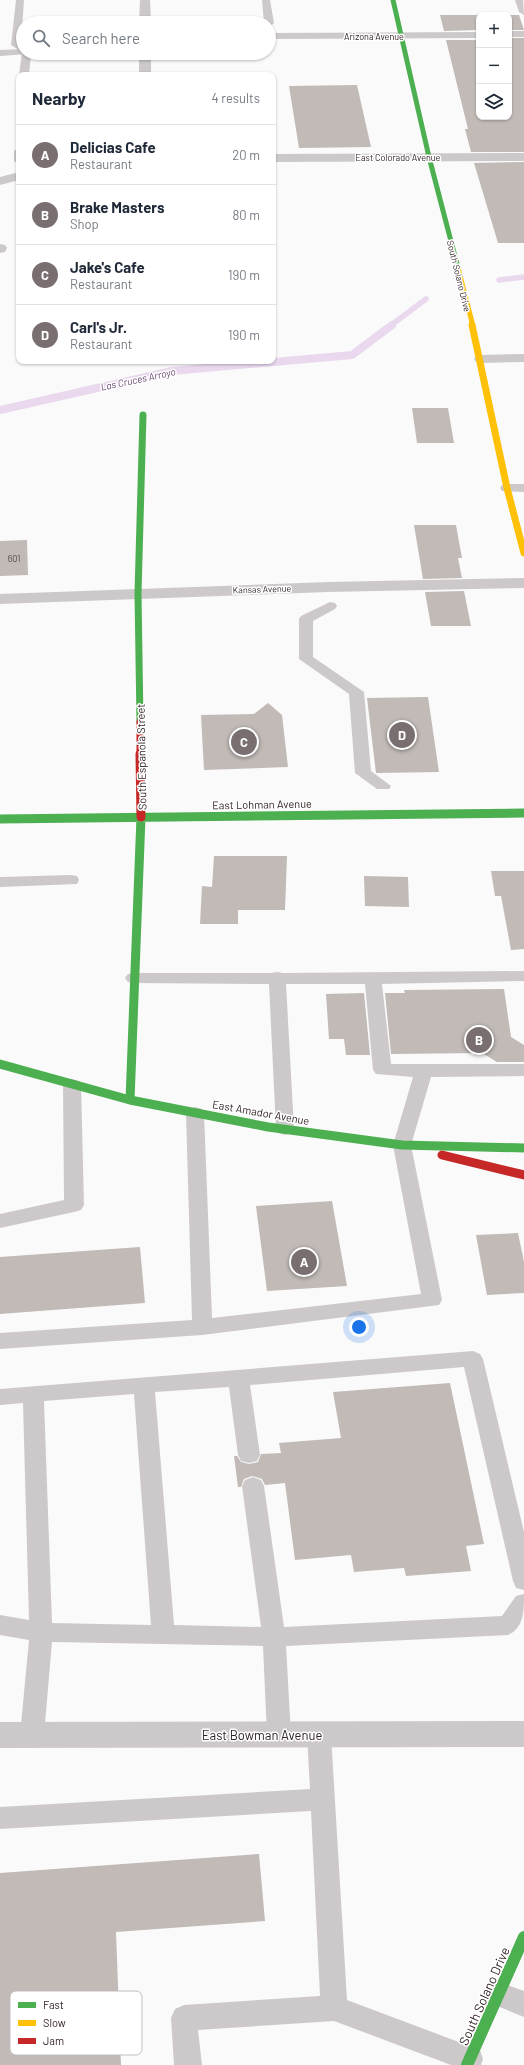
<!DOCTYPE html>
<meta charset="utf-8">
<style>
body{margin:0;font-family:Barlow,sans-serif;background:#f2f2f3;color:#1f2937}
.controls{position:absolute;right:12px;top:12px;display:grid;overflow:hidden;border-radius:8px;box-shadow:0 1px 3px #0004}
.controls button{width:36px;height:36px;display:grid;place-items:center;padding:0;border:0;border-bottom:1px solid #e0e1e3;background:#fff;color:#1f2937;font:20px sans-serif}
.you{position:absolute;left:359px;top:1327px;width:14px;height:14px;margin:-10px;border:3px solid #fff;border-radius:50%;background:#1a73e8;box-shadow:0 0 0 6px #1a73e833}
.badge{display:grid;place-items:center;width:26px;height:26px;border-radius:50%;background:#796f70;color:#fff;font-size:13px;font-weight:700}
.pin{position:absolute;translate:-50% -50%;border:2px solid #fff;box-shadow:0 1px 4px #0006}
.list{margin:0;padding:0;list-style:none}
h2{display:flex;justify-content:space-between;align-items:center;height:52px;margin:0;padding:0 16px;font-size:17px}
h2 small{font-size:13px;font-weight:400;color:#747a83}
.list li{display:grid;grid-template-columns:26px 1fr auto;gap:12px;align-items:center;box-sizing:border-box;height:60px;padding:0 16px;border-top:1px solid #e0e1e3}
.list b{display:block;font-size:15px;white-space:nowrap}
.list p{margin:0;font-size:13px;white-space:nowrap;color:#747a83}
.list em{font-size:13px;font-style:normal;color:#747a83}
.icon{flex:none;width:22px;height:22px;fill:none;stroke:currentColor;stroke-width:2;stroke-linecap:round;stroke-linejoin:round}
.map{position:relative;flex:none;width:524px;height:2065px;overflow:hidden}
.search{position:absolute;background:#fff;box-shadow:0 1px 3px #0004;left:16px;top:16px;width:260px;height:44px;display:flex;align-items:center;gap:10px;box-sizing:border-box;padding:0 14px;border-radius:22px;color:#747a83;font-size:15px}
.panel{position:absolute;background:#fff;box-shadow:0 1px 3px #0004;left:16px;top:72px;width:260px;height:292px;border-radius:8px}
.map>svg:first-child{display:block}
</style>
<div class="map">
<svg width="524" height="2065" viewBox="0 0 524 2065">
<rect width="100%" height="100%" fill="#fafafa"/>
<g fill="none" stroke-linecap="round" stroke-linejoin="round">
<path stroke="#e9d8ee" stroke-width="5.5" d="M 499,280 L 524,277
M 390,326 L 426,299"/>
<path stroke="#e9d8ee" stroke-width="8" d="M 0,410 L 172,371 L 352,355 L 392,325"/>
</g>
<path fill="#c1bab7" d="M 440,15 L 519,15 L 524,30 L 509,30 L 509,15 L 479,15 L 479,30 L 444,31 Z
M 509,38 L 524,38 L 524,152 L 471,152 L 465,129 L 468,129 L 446,40 L 479,40 L 479,117 L 509,117 Z
M 357,85 L 371,147 L 299,148 L 289,86 Z
M 524,162 L 524,243 L 498,243 L 474,163 Z
M 412,408 L 448,408 L 454,443 L 417,443 Z
M 414,525 L 456,525 L 462,558 L 458,558 L 462,578 L 423,579 Z
M 27,540 L 28,575 L 0,576 L 0,541 Z
M 464,591 L 471,626 L 431,626 L 425,592 Z
M 428,697 L 439,772 L 376,773 L 367,698 Z
M 268,703 L 282,715 L 288,767 L 204,770 L 201,715 L 254,714 Z
M 214,856 L 287,856 L 285,910 L 238,910 L 238,924 L 200,924 L 202,886 L 212,887 Z
M 491,871 L 524,871 L 524,949 L 511,950 L 501,896 L 495,896 Z
M 364,876 L 408,877 L 409,907 L 365,906 Z
M 504,989 L 511,1037 L 524,1045 L 524,1062 L 497,1062 L 482,1053 L 391,1054 L 385,993 L 405,993 L 404,990 Z
M 364,993 L 370,1055 L 346,1055 L 344,1039 L 329,1039 L 326,994 Z
M 332,1201 L 347,1286 L 267,1291 L 256,1206 Z
M 518,1233 L 524,1262 L 524,1293 L 487,1295 L 476,1235 Z
M 140,1247 L 145,1303 L 0,1314 L 0,1257 Z
M 450,1383 L 484,1544 L 466,1546 L 471,1571 L 406,1576 L 404,1568 L 354,1572 L 351,1555 L 295,1560 L 285,1483 L 265,1485 L 262,1479 L 252,1476 L 244,1479 L 241,1487 L 238,1487 L 234,1456 L 237,1456 L 241,1462 L 249,1464 L 258,1462 L 261,1454 L 281,1453 L 279,1443 L 341,1438 L 333,1392 Z
M 259,1854 L 265,1921 L 116,1932 L 121,2065 L 0,2065 L 0,1873 Z"/>
<g fill="none" stroke-linecap="round" stroke-linejoin="round">
<path fill="#cdc9ca" fill-rule="evenodd" d="M 16,0 L 24,0 L 21,44 L 23,46 L 23,53 L 31,53 L 29,75 L 19,75 L 22,52 L 11,45 Z
M 262,0 L 270,0 L 274,23 L 272,25 L 269,26 L 269,23 L 264,23 Z
M 515,0 L 523,0 L 524,15 L 519,12 Z
M 19,148 L 19,164 L 14,161 L 14,151 Z
M 507,484 L 524,484 L 524,492 L 502,491 L 500,488 L 502,485 Z
M 330,602 L 335,603 L 337,606 L 335,609 L 313,621 L 313,657 L 364,692 L 371,771 L 391,786 L 389,789 L 377,789 L 355,773 L 349,694 L 299,659 L 299,619 L 301,616 Z
M 71,875 L 77,876 L 79,880 L 77,884 L 0,887 L 0,877 Z
M 524,971 L 524,981 L 382,984 L 391,1064 L 524,1064 L 524,1076 L 431,1077 L 411,1145 L 442,1300 L 439,1305 L 202,1335 L 0,1349 L 0,1333 L 192,1320 L 186,1113 L 188,1109 L 195,1107 L 202,1109 L 204,1113 L 212,1318 L 421,1294 L 393,1145 L 413,1077 L 376,1074 L 373,1070 L 365,984 L 286,984 L 294,1129 L 292,1133 L 285,1135 L 278,1133 L 276,1129 L 269,984 L 134,983 L 128,982 L 125,978 L 128,974 L 134,973 L 271,973 L 277,972 L 283,973 Z
M 72,1079 L 79,1081 L 81,1085 L 84,1205 L 81,1210 L 74,1212 L 0,1228 L 0,1214 L 64,1200 L 63,1085 L 65,1081 Z
M 473,1351 L 480,1354 L 483,1359 L 524,1532 L 524,1590 L 516,1588 L 513,1581 L 464,1367 L 250,1385 L 260,1455 L 257,1461 L 249,1463 L 241,1461 L 238,1455 L 229,1387 L 155,1392 L 174,1625 L 261,1627 L 242,1486 L 245,1480 L 253,1477 L 261,1480 L 264,1486 L 284,1627 L 502,1616 L 516,1596 L 524,1594 C 524,1611 524,1628 508,1635 L 286,1646 L 291,1735 L 288,1742 L 279,1745 L 270,1742 L 267,1735 L 263,1646 L 52,1642 L 44,1735 L 41,1742 L 32,1745 L 23,1742 L 20,1735 L 29,1640 L 0,1635 L 0,1615 L 29,1620 L 23,1403 L 0,1405 L 0,1389 ZM 134,1394 L 151,1625 L 52,1623 L 44,1401 Z
M 319,1725 L 328,1728 L 331,1735 L 347,2000 L 480,2050 L 483,2059 L 481,2065 L 451,2065 L 334,2021 L 198,2030 L 202,2065 L 174,2065 L 171,2018 L 175,2009 L 184,2005 L 320,1996 L 311,1811 L 0,1829 L 0,1807 L 310,1789 L 307,1735 L 310,1728 Z
M 499,1982 L 524,1991 L 524,2017 L 490,2003 L 486,1994 L 490,1985 Z"/>
<path fill="#cdc9ca" fill-rule="evenodd" d="M 140,0 L 150,0 L 151,23 L 139,23 Z
M 509,31 L 524,31 L 524,37 L 509,37 Z
M 479,32 L 479,38 L 269,39 L 269,33 Z
M 23,49 L 23,53 L 28,53 L 27,54 L 0,56 L 0,50 Z
M 139,53 L 151,53 L 151,75 L 139,75 Z
M 524,153 L 524,161 L 273,162 L 273,154 Z
M 19,172 L 19,180 L 0,185 L 0,177 Z
M 0,244 L 5,245 L 7,248 L 5,252 L 0,253 Z
M 524,354 L 524,362 L 481,363 L 476,362 L 474,359 L 476,356 L 481,355 Z
M 524,578 L 524,588 L 328,592 L 0,604 L 0,594 L 328,582 Z
M 524,1721 L 524,1747 L 0,1748 L 0,1722 Z"/>
<path stroke="#4caf50" stroke-width="5" d="M 393,0 L 429,157 L 458,268"/>
<path stroke="#4caf50" stroke-width="7" d="M 140,722 L 138,593 L 143,415"/>
<path stroke="#4caf50" stroke-width="9" d="M 0,819 L 524,813
M 0,1064 L 130,1100 L 268,1127 L 402,1145 L 524,1148
M 130,1100 L 141,817"/>
<path stroke="#4caf50" stroke-width="12" d="M 467,2065 L 524,1937"/>
<path stroke="#ffc107" stroke-width="5" d="M 458,268 L 473,326"/>
<path stroke="#ffc107" stroke-width="7" d="M 472,325 L 507,488 L 524,553"/>
<path stroke="#c62828" stroke-width="7" d="M 140,722 L 140,755"/>
<path stroke="#c62828" stroke-width="9" d="M 140,754 L 141,817
M 442,1155 L 524,1175"/>
</g>
<g text-anchor="middle" dominant-baseline="central" stroke-width="3" stroke-linejoin="round" paint-order="stroke">
<g font-size="9" fill="#342425" stroke="#fff">
<text x="374" y="36">Arizona Avenue</text>
<text x="398" y="157">East Colorado Avenue</text>
<text transform="translate(459 276) rotate(76)">South Solano Drive</text>
<text transform="translate(262 589) rotate(-2)">Kansas Avenue</text>
</g>
<g font-size="9" fill="#574a4a">
<text x="14" y="558">601</text>
</g>
<g font-size="10" font-style="italic" fill="#694773" stroke="#fff">
<text transform="translate(138 379) rotate(-12)">Las Cruces Arroyo</text>
</g>
<g font-size="11" fill="#342425" stroke="#fff">
<text transform="translate(141 757) rotate(-91)">South Espanola Street</text>
<text transform="translate(262 804) rotate(-1)">East Lohman Avenue</text>
<text transform="translate(261 1112) rotate(10)">East Amador Avenue</text>
</g>
<g font-size="13" fill="#342425" stroke="#fff">
<text x="262" y="1735">East Bowman Avenue</text>
<text transform="translate(484 1996) rotate(-66)">South Solano Drive</text>
</g>
</g>
<rect x="10" y="1991" width="132" height="64" rx="6" fill="#fff" stroke="#c2bdbe" stroke-width="1"/>
<rect x="18" y="2002" width="18" height="6" fill="#4caf50"/>
<rect x="18" y="2020" width="18" height="6" fill="#ffc107"/>
<rect x="18" y="2038" width="18" height="6" fill="#c62828"/>
<g font-size="11" fill="#342425">
<text x="43" y="2009">Fast</text>
<text x="43" y="2027">Slow</text>
<text x="43" y="2045">Jam</text>
</g>
</svg>
<div class="controls">
<button>+</button>
<button>−</button>
<button><svg class="icon" aria-label="layers" viewBox="0 0 24 24"><path d="M12 4l9 5-9 5-9-5zM3 14l9 5 9-5"/></svg></button>
</div>
<div class="you"></div>
<div class="pin badge" style="left:304px;top:1262px">A</div>
<div class="pin badge" style="left:479px;top:1040px">B</div>
<div class="pin badge" style="left:244px;top:742px">C</div>
<div class="pin badge" style="left:402px;top:735px">D</div>
<div class="search"><svg class="icon" aria-label="search" viewBox="0 0 24 24"><circle cx="10" cy="10" r="6"/><path d="M15 15l6 6"/></svg>Search here</div>
<section class="panel">
<h2>Nearby<small>4 results</small></h2>
<ul class="list">
<li><span class="badge">A</span><div><b>Delicias Cafe</b><p>Restaurant</p></div><em>20 m</em></li>
<li><span class="badge">B</span><div><b>Brake Masters</b><p>Shop</p></div><em>80 m</em></li>
<li><span class="badge">C</span><div><b>Jake's Cafe</b><p>Restaurant</p></div><em>190 m</em></li>
<li><span class="badge">D</span><div><b>Carl's Jr.</b><p>Restaurant</p></div><em>190 m</em></li>
</ul>
</section>
</div>
